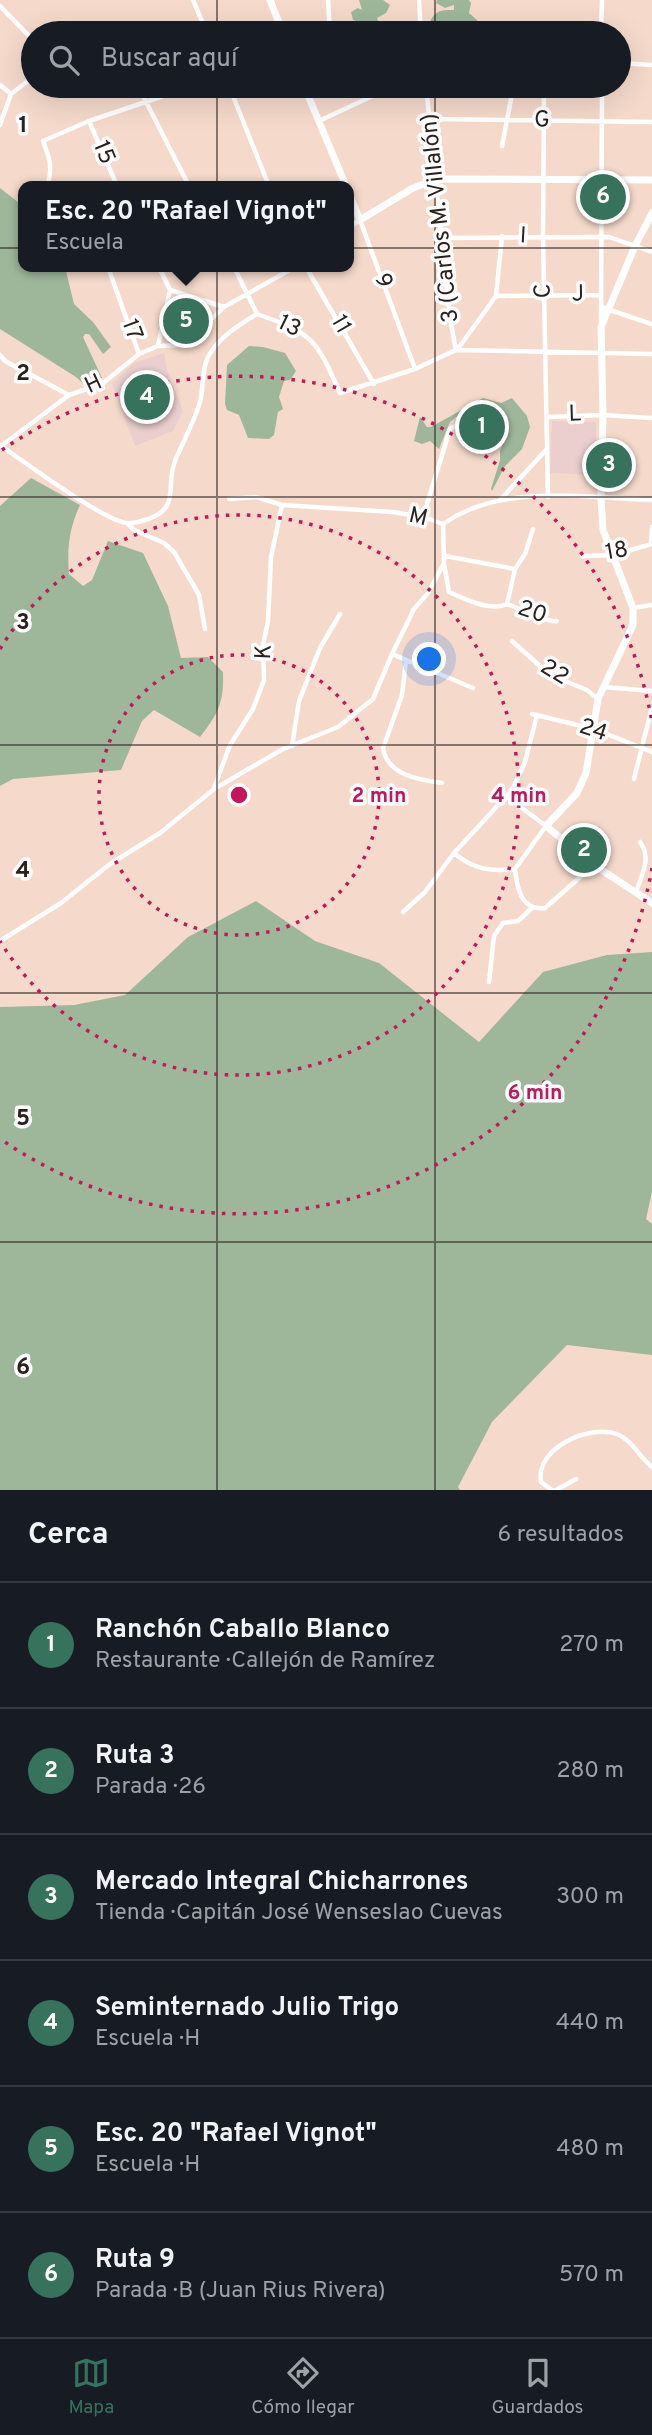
<!DOCTYPE html>
<html lang="es">
<meta charset="utf-8">
<style>
body{margin:0;font-family:Overpass,sans-serif;background:#20242c;color:#f1f3f6}
.you{position:absolute;left:430px;top:660px;width:24px;height:24px;margin:-18px;border:5px solid #fff;border-radius:50%;background:#1a73e8;box-shadow:0 0 0 10px #1a73e833}
.badge{display:grid;place-items:center;width:46px;height:46px;border-radius:50%;background:#37725d;color:#fff;font-size:23px;font-weight:700}
.pin{position:absolute;translate:-50% -50%;border:4px solid #fff;box-shadow:0 2px 7px #0006}
.popup{position:absolute;left:18px;top:181px;width:336px;height:91px;box-sizing:border-box;display:grid;place-content:center;border-radius:14px;background:#171b24;filter:drop-shadow(0 2px 5px #0005);font-size:23px;white-space:nowrap;color:#9ea1a6}
.popup b{font-size:26px;color:#f1f3f6}
.popup::after{content:'';position:absolute;left:50%;top:100%;margin-left:-14px;border:14px solid transparent;border-top-color:#171b24}
.list{margin:0;padding:0;list-style:none}
h2{display:flex;justify-content:space-between;align-items:center;height:91px;margin:0;padding:0 28px;font-size:30px}
h2 small{font-size:23px;font-weight:400;color:#9ea1a6}
.list li{display:grid;grid-template-columns:46px 1fr auto;gap:21px;align-items:center;box-sizing:border-box;height:126px;padding:0 28px;border-top:2px solid #363941}
.list b{display:block;font-size:26px;white-space:nowrap}
.list p{margin:0;font-size:23px;white-space:nowrap;color:#9ea1a6}
.list em{font-size:23px;font-style:normal;color:#9ea1a6}
.icon{flex:none;width:38px;height:38px;fill:none;stroke:currentColor;stroke-width:2;stroke-linecap:round;stroke-linejoin:round}
.map{position:relative;flex:none;width:652px;height:1490px;overflow:hidden}
.search{position:absolute;background:#171b24;box-shadow:0 7px 28px #0002;left:21px;right:21px;top:21px;height:77px;display:flex;align-items:center;gap:18px;box-sizing:border-box;padding:0 24px;border-radius:38px;color:#9ea1a6;font-size:26px}
.sheet{height:847px;background:#171b24}
nav{display:flex;justify-content:space-around;align-items:center;box-sizing:border-box;height:98px;border-top:2px solid #363941;background:#171b24;font-size:19px;color:#9ea1a6}
nav a{display:grid;justify-items:center;gap:4px}
nav .on{color:#37725d}
.map>svg:first-child{display:block}
</style>
<div class="map">
<svg width="652" height="1490" viewBox="0 0 652 1490">
<rect width="100%" height="100%" fill="#f5dacb"/>
<path fill="#eacfce" d="M 164,353 L 167,370 L 183,411 L 173,431 L 135,446 L 112,383 L 134,363 Z
M 552,421 L 596,422 L 596,475 L 550,473 Z"/>
<path fill="#9eb79b" d="M 359,0 L 383,0 L 390,5 L 386,13 L 377,18 L 381,29 L 391,26 L 399,21 L 402,33 L 353,33 L 354,29 L 363,24 L 353,20 L 351,12 L 358,8 L 362,10 Z
M 437,0 L 469,0 L 471,3 L 469,13 L 479,22 L 475,27 L 461,26 L 452,31 L 451,33 L 443,33 L 437,24 L 430,22 C 435,10 441,10 454,10 L 454,5 L 445,8 L 436,3 Z
M 0,188 L 23,206 L 23,267 L 65,267 L 74,304 L 93,322 L 111,347 L 103,354 L 89,334 L 85,334 L 83,337 L 102,378 L 85,385 L 76,377 L 0,329 Z
M 249,346 L 263,347 L 285,353 L 296,371 L 290,380 L 284,381 L 279,397 L 283,409 L 278,412 L 274,435 L 269,439 L 248,438 L 239,415 L 227,410 L 225,404 L 227,365 Z
M 483,398 L 501,403 L 512,398 L 527,416 L 530,427 L 522,449 L 505,466 L 492,491 L 491,489 L 500,460 L 500,450 L 508,434 L 509,428 L 500,417 L 481,409 L 456,417 L 450,422 L 439,449 L 430,441 L 422,444 L 414,441 L 420,417 L 427,427 L 431,427 Z
M 31,478 L 80,505 C 69,529 67,548 69,574 L 83,586 L 92,580 L 108,541 L 143,553 L 168,606 L 181,658 L 208,657 L 223,672 C 224,702 219,713 200,737 L 154,710 L 142,721 L 121,770 L 13,779 L 0,786 L 0,506 Z
M 256,901 L 315,941 L 379,963 L 479,1042 L 543,972 L 607,955 L 652,952 L 652,1192 L 646,1219 L 652,1224 L 652,1355 L 567,1345 L 492,1422 L 458,1487 L 460,1490 L 0,1490 L 0,1007 L 74,1005 L 125,995 L 188,937 Z"/>
<g fill="none" stroke-linecap="round" stroke-linejoin="round">
<path stroke="#fff" stroke-width="4.5" d="M 193,0 L 207,33
M 328,0 L 330,33
M 419,0 L 421,33
M 0,6 L 33,40
M 601,33 L 602,0
M 619,63 L 652,65
M 0,85 L 11,94
M 138,86 L 189,186
M 229,86 L 269,186
M 426,86 L 450,319 L 456,350
M 544,86 L 543,238 L 548,497
M 431,119 L 652,122
M 89,121 L 117,186
M 319,121 L 394,86
M 0,125 L 11,94 L 33,77
M 502,146 L 512,94 L 511,86
M 50,186 L 48,183 C 53,167 49,157 43,141 L 89,121 L 193,86
M 349,227 L 360,220 L 415,369
M 444,238 L 609,237 L 652,252
M 108,267 L 139,354
M 159,267 L 170,290
M 234,267 L 257,314 C 314,334 316,339 340,393 L 415,369 L 456,350 L 652,354
M 306,267 L 374,384
M 496,296 L 502,236
M 601,307 L 652,324
M 601,323 L 602,86
M 158,346 L 170,290 L 224,307
M 457,350 L 496,296 L 601,295
M 0,355 L 5,361 L 69,395
M 547,417 L 603,415 L 652,418
M 0,445 C 23,461 104,521 127,523 C 134,524 142,521 148,519 C 181,508 165,486 175,461 C 183,441 194,423 200,402 C 204,388 201,369 209,355 C 220,336 239,325 257,314
M 1,446 L 69,395 L 102,384 L 139,354 L 158,346 L 180,345 L 193,337 L 224,307 L 295,267
M 229,499 L 256,497 L 282,505 L 393,512 L 423,517 L 443,524
M 501,499 L 546,450
M 423,517 L 450,429 L 463,422 L 470,426
M 128,524 L 134,530 L 164,543 L 174,552 L 199,595 L 205,629
M 443,524 C 501,483 584,498 652,500
M 651,544 L 652,527
M 445,556 L 515,569
M 582,556 L 613,555 L 652,544
M 444,564 L 449,592 C 465,599 490,612 507,604
M 507,604 L 515,569 L 525,554 L 533,529
M 507,604 C 518,608 548,623 557,621
M 633,608 L 652,605
M 512,641 L 550,675 L 587,690 L 598,699
M 392,654 L 473,688
M 406,660 L 402,695 L 383,748 C 387,775 419,780 442,783
M 604,687 L 652,691
M 532,714 L 594,729 L 652,752
M 292,746 L 299,701 L 320,648 L 340,614
M 634,779 L 652,707
M 214,788 L 230,745 L 253,709 L 264,680 L 263,645 L 268,621 L 271,557 L 282,505
M 506,796 L 546,826 L 515,869 C 517,888 521,911 545,908 L 594,865
M 454,853 C 473,869 490,872 515,869
M 636,892 C 642,874 652,858 640,842
M 403,912 L 425,892 L 454,853 L 512,790 L 525,762 L 537,715
M 0,941 L 61,903 L 110,864 L 160,833 L 214,789 L 283,749 L 338,727 L 373,699 L 392,654 L 414,609 L 428,593 L 444,563 L 443,524
M 489,982 L 494,936 L 503,923 L 518,921 L 533,907
M 552,1490 L 541,1482 C 535,1448 589,1424 617,1434 C 633,1441 639,1457 652,1467
M 556,1490 L 576,1479"/>
<path stroke="#fff" stroke-width="7" d="M 270,0 L 283,33
M 304,86 L 346,186
M 349,193 L 360,220 L 413,188 L 437,179 L 652,180
M 652,213 L 635,246 L 601,327 L 603,415 L 601,498 L 603,530 L 633,608 L 633,625 L 598,699 L 586,773 L 577,793 L 546,826 L 594,865 L 652,903"/>
</g>
<path fill="none" stroke="#2c221d" stroke-width="2" stroke-opacity="0.55" d="M 217,0 L 217,33M 435,0 L 435,33M 217,86 L 217,1490M 435,86 L 435,1490M 0,248 L 652,248M 0,497 L 652,497M 0,745 L 652,745M 0,993 L 652,993M 0,1242 L 652,1242"/>
<g fill="none" stroke="#c2185b" stroke-width="3.5" stroke-dasharray="3.5 7">
<circle cx="239" cy="795" r="140"/>
<path d="M0 649A280 280 0 1 1 0 941"/>
<path d="M652 868A419 419 0 0 1 2 1140M2 450A419 419 0 0 1 652 722"/>
</g>
<g text-anchor="middle" dominant-baseline="central" stroke-width="7" stroke-linejoin="round" paint-order="stroke">
<g font-size="23" fill="#2c221d" stroke="#fff">
<text transform="translate(542 121) rotate(1)">G</text>
<text transform="translate(103 153) rotate(67)">15</text>
<text transform="translate(441 218) rotate(-96)">3 (Carlos M. Villalón)</text>
<text transform="translate(523 237) rotate(3)">I</text>
<text transform="translate(382 281) rotate(70)">9</text>
<text transform="translate(544 291) rotate(-91)">C</text>
<text transform="translate(578 295) rotate(-1)">J</text>
<text transform="translate(340 325) rotate(60)">11</text>
<text transform="translate(289 327) rotate(26)">13</text>
<text transform="translate(131 330) rotate(70)">17</text>
<text transform="translate(94 385) rotate(-25)">H</text>
<text transform="translate(575 415) rotate(-2)">L</text>
<text transform="translate(418 518) rotate(13)">M</text>
<text transform="translate(617 552) rotate(-10)">18</text>
<text transform="translate(532 613) rotate(19)">20</text>
<text transform="translate(265 652) rotate(-87)">K</text>
<text transform="translate(554 673) rotate(31)">22</text>
<text transform="translate(593 731) rotate(18)">24</text>
</g>
</g>
<g font-size="23" text-anchor="middle" font-weight="bold" fill="#2c221d" stroke="#fff" stroke-width="7" stroke-linejoin="round" paint-order="stroke">
<text x="23" y="132">1</text>
<text x="23" y="380">2</text>
<text x="23" y="629">3</text>
<text x="23" y="877">4</text>
<text x="23" y="1125">5</text>
<text x="23" y="1374">6</text>
</g>
<circle cx="239" cy="795" r="10" fill="#c2185b" stroke="#fff" stroke-width="3.5"/>
<g font-size="21" text-anchor="middle" font-weight="bold" fill="#c2185b" stroke="#fff" stroke-width="7" stroke-linejoin="round" paint-order="stroke">
<text x="379" y="802">2 min</text>
<text x="519" y="802">4 min</text>
<text x="535" y="1099">6 min</text>
</g>
</svg>
<div class="you"></div>
<div class="pin badge" style="left:482px;top:427px">1</div>
<div class="pin badge" style="left:584px;top:850px">2</div>
<div class="pin badge" style="left:609px;top:465px">3</div>
<div class="pin badge" style="left:147px;top:397px">4</div>
<div class="pin badge" style="left:186px;top:321px">5</div>
<div class="popup"><b>Esc. 20 &quot;Rafael Vignot&quot;</b>Escuela</div>
<div class="pin badge" style="left:603px;top:197px">6</div>
<div class="search"><svg class="icon" aria-label="search" viewBox="0 0 24 24"><circle cx="10" cy="10" r="6"/><path d="M15 15l6 6"/></svg>Buscar aquí</div>
</div>
<section class="sheet">
<h2>Cerca<small>6 resultados</small></h2>
<ul class="list">
<li><span class="badge">1</span><div><b>Ranchón Caballo Blanco</b><p>Restaurante · Callejón de Ramírez</p></div><em>270 m</em></li>
<li><span class="badge">2</span><div><b>Ruta 3</b><p>Parada · 26</p></div><em>280 m</em></li>
<li><span class="badge">3</span><div><b>Mercado Integral Chicharrones</b><p>Tienda · Capitán José Wenseslao Cuevas</p></div><em>300 m</em></li>
<li><span class="badge">4</span><div><b>Seminternado Julio Trigo</b><p>Escuela · H</p></div><em>440 m</em></li>
<li><span class="badge">5</span><div><b>Esc. 20 &quot;Rafael Vignot&quot;</b><p>Escuela · H</p></div><em>480 m</em></li>
<li><span class="badge">6</span><div><b>Ruta 9</b><p>Parada · B (Juan Rius Rivera)</p></div><em>570 m</em></li>
</ul>
</section>
<nav>
<a class="on"><svg class="icon" aria-label="map" viewBox="0 0 24 24"><path d="M3 6l6-2 6 2 6-2v14l-6 2-6-2-6 2zM9 4v14M15 6v14"/></svg>Mapa</a>
<a><svg class="icon" aria-label="directions" viewBox="0 0 24 24"><path d="M12 3l9 9-9 9-9-9zM9 14v-3h6M13 9l2 2-2 2"/></svg>Cómo llegar</a>
<a><svg class="icon" aria-label="saved" viewBox="0 0 24 24"><path d="M7 4h10v16l-5-4-5 4z"/></svg>Guardados</a>
</nav>
